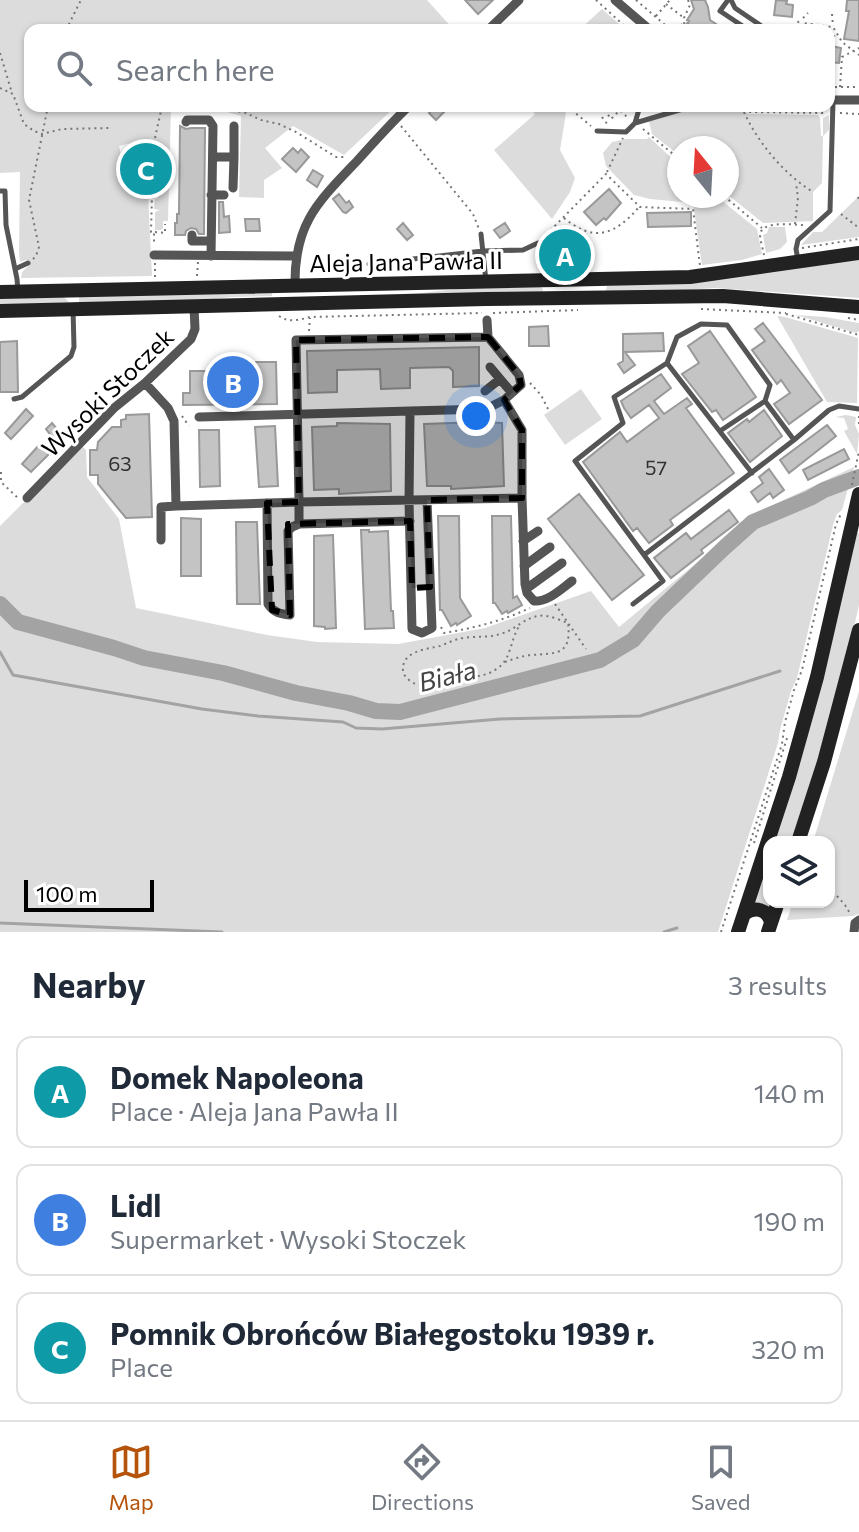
<!DOCTYPE html>
<meta charset="utf-8">
<style>
body{margin:0;font-family:Commissioner,sans-serif;background:#f2f2f3;color:#1f2937}
.controls{position:absolute;right:24px;bottom:24px;display:grid;overflow:hidden;border-radius:16px;box-shadow:0 2px 6px #0004}
.controls button{width:72px;height:72px;display:grid;place-items:center;padding:0;border:0;border-bottom:2px solid #e0e1e3;background:#fff;color:#1f2937;font:40px sans-serif}
.compass{position:absolute;left:667px;top:136px;width:72px;height:72px;border-radius:50%;background:#fff;box-shadow:0 2px 6px #0004;rotate:342deg}
.scale{position:absolute;left:24px;bottom:20px;width:130px;box-sizing:border-box;padding-left:8px;border:4px solid #000;border-top:0;font-size:22px;line-height:28px;white-space:nowrap;color:#000;-webkit-text-stroke:6px #fff;paint-order:stroke}
.you{position:absolute;left:476px;top:416px;width:28px;height:28px;margin:-20px;border:6px solid #fff;border-radius:50%;background:#1a73e8;box-shadow:0 0 0 12px #1a73e833}
.badge{display:grid;place-items:center;width:52px;height:52px;border-radius:50%;background:#b45309;color:#fff;font-size:26px;font-weight:700}
.pin{position:absolute;translate:-50% -50%;border:4px solid #fff;box-shadow:0 2px 8px #0006}
.list{margin:0;padding:0;list-style:none}
h2{display:flex;justify-content:space-between;align-items:center;height:104px;margin:0;padding:0 32px;font-size:34px}
h2 small{font-size:26px;font-weight:400;color:#747a83}
.list li{display:grid;grid-template-columns:52px 1fr auto;gap:24px;align-items:center;box-sizing:border-box;height:112px;margin:0 16px 16px;padding:0 16px;border:2px solid #e0e1e3;border-radius:16px}
.list b{display:block;font-size:30px;white-space:nowrap}
.list p{margin:0;font-size:26px;white-space:nowrap;color:#747a83}
.list em{font-size:26px;font-style:normal;color:#747a83}
.icon{flex:none;width:44px;height:44px;fill:none;stroke:currentColor;stroke-width:2;stroke-linecap:round;stroke-linejoin:round}
.map{position:relative;flex:none;width:859px;height:932px;overflow:hidden}
.search{position:absolute;background:#fff;box-shadow:0 2px 6px #0004;left:24px;right:24px;top:24px;height:88px;display:flex;align-items:center;gap:20px;box-sizing:border-box;padding:0 28px;border-radius:16px;color:#747a83;font-size:30px}
.sheet{height:488px;background:#fff}
nav{display:flex;justify-content:space-around;align-items:center;box-sizing:border-box;height:112px;border-top:2px solid #e0e1e3;background:#fff;font-size:22px;color:#747a83}
nav a{display:grid;justify-items:center;gap:4px}
nav .on{color:#b45309}
.map>svg:first-child{display:block}
</style>
<div class="map">
<svg width="859" height="932" viewBox="0 0 859 932">
<rect width="100%" height="100%" fill="#fff"/>
<path fill="#dcdcdc" d="M 0,0 L 427,0 L 454,30 L 30,30 L 30,106 L 171,106 L 168,221 L 163,221 L 163,228 L 161,230 L 155,230 L 155,212 L 160,210 L 154,209 L 155,199 L 158,198 L 158,195 L 165,188 L 165,178 L 163,178 L 158,193 L 152,194 L 152,173 L 154,173 L 154,166 L 149,165 L 149,142 C 141,141 129,144 119,146 L 121,155 L 124,155 L 129,184 L 146,185 L 146,192 L 148,194 L 152,275 L 151,276 L 21,278 L 22,272 L 29,265 L 27,260 L 20,262 L 19,252 L 20,172 L 0,173 Z
M 602,9 L 626,30 L 579,30 Z
M 206,106 L 396,106 L 344,155 L 293,126 L 265,148 L 282,168 L 264,180 L 264,198 L 239,197 L 241,116 Z
M 529,106 L 558,106 L 566,113 L 560,150 L 575,178 L 570,192 L 552,219 L 494,150 L 535,114 Z
M 701,106 L 726,106 L 749,114 L 818,115 L 820,118 L 821,136 L 823,136 L 823,118 L 829,115 L 829,130 L 823,136 L 822,183 L 813,192 L 813,221 L 763,223 L 727,194 L 727,148 L 679,148 L 679,155 L 652,134 L 649,121 Z
M 649,137 L 679,165 L 679,196 L 716,196 L 757,229 L 762,254 L 742,260 L 702,265 L 693,203 L 650,199 L 634,195 L 606,166 L 603,153 L 612,142 L 626,139 L 647,139 Z
M 859,196 L 859,237 L 801,245 L 813,232 L 822,232 Z
M 769,227 L 785,227 L 787,242 L 780,249 L 766,253 L 763,235 L 767,233 Z
M 859,260 L 859,298 L 715,288 L 671,291 L 607,292 L 606,290 L 607,286 Z
M 541,287 L 543,289 L 542,293 L 347,296 L 422,293 L 465,288 Z
M 272,292 L 272,296 L 232,297 L 185,302 L 79,304 L 79,296 Z
M 64,297 L 69,302 L 0,306 L 0,298 Z
M 796,315 L 825,317 L 859,323 L 859,331 L 856,333 Z
M 777,316 L 785,317 L 858,338 L 857,403 L 827,402 Z
M 581,389 L 602,419 L 565,445 L 544,415 Z
M 846,415 L 856,417 L 855,425 L 859,434 L 857,454 L 844,431 L 848,429 L 844,418 L 835,417 Z
M 81,445 L 86,450 L 87,477 L 119,519 L 136,608 L 267,635 L 317,642 L 398,644 L 485,628 L 591,591 L 619,627 L 758,512 L 854,467 L 842,510 L 837,514 L 833,525 L 797,678 L 791,691 L 780,730 L 778,743 L 718,932 L 0,932 L 0,526 Z
M 857,531 L 859,534 L 859,605 L 847,658 L 794,842 L 774,842 Z
M 859,691 L 859,914 L 853,916 L 787,920 L 793,902 L 829,902 L 829,842 L 813,842 Z
M 769,857 L 769,902 L 774,902 L 771,912 L 753,904 Z"/>
<g fill="none" stroke-linecap="round" stroke-linejoin="round">
<path stroke="#a3a3a3" stroke-width="3" d="M 0,652 L 13,675 L 202,709 L 258,716 L 343,722 L 356,728 L 382,729 L 500,719 L 640,716 L 780,671
M 0,923 L 222,932
M 664,932 L 677,928"/>
<path stroke="#a3a3a3" stroke-width="16" d="M 0,604 L 18,622 L 114,648 L 144,658 L 223,673 L 296,693 L 349,703 L 376,711 L 400,712 L 600,660 L 633,640 L 658,611 L 725,547 L 753,522 L 810,498 L 824,490 L 859,477"/>
</g>
<path fill="#c4c4c4" stroke="#999" stroke-width="2" d="M 465,0 L 493,0 L 478,14 Z
M 691,0 L 705,0 L 708,7 L 710,20 L 725,30 L 698,30 L 687,23 L 689,21 L 687,20 L 694,9 Z
M 776,0 L 787,1 L 786,4 L 793,5 L 792,17 L 774,15 Z
M 847,0 L 859,0 L 859,41 L 844,39 L 849,11 L 846,11 Z
M 831,46 L 841,48 L 839,63 L 829,62 L 829,49 Z
M 436,106 L 450,106 L 436,120 L 429,113 Z
M 180,126 L 186,129 L 191,128 L 205,128 L 204,234 L 199,234 L 196,229 L 191,228 L 186,231 L 185,235 L 175,235 L 175,223 L 177,223 L 177,214 L 179,214 Z
M 293,148 L 298,153 L 301,149 L 309,157 L 296,172 L 282,159 Z
M 313,170 L 323,176 L 317,187 L 307,180 Z
M 609,189 L 621,203 L 606,220 L 604,218 L 596,225 L 584,212 Z
M 339,194 L 346,203 L 349,201 L 353,207 L 346,213 L 343,212 L 333,199 Z
M 219,202 L 223,202 L 224,217 L 229,216 L 230,232 L 219,233 Z
M 691,212 L 691,226 L 648,227 L 647,213 Z
M 245,219 L 259,219 L 260,231 L 246,231 Z
M 403,223 L 413,235 L 407,240 L 397,229 Z
M 505,223 L 510,231 L 500,238 L 494,230 Z
M556 255a9 9 0 1 1 18 0a9 9 0 1 1-18 0Z
M 763,323 L 822,400 L 789,424 L 774,404 L 790,393 L 781,380 L 777,384 L 752,350 L 765,341 L 755,329 Z
M 548,326 L 549,346 L 529,346 L 529,327 Z
M 710,331 L 756,397 L 723,420 L 716,410 L 712,412 L 682,374 L 699,363 L 688,346 Z
M 663,333 L 664,351 L 625,352 L 635,365 L 624,373 L 618,364 L 623,361 L 623,334 Z
M 17,341 L 18,392 L 0,392 L 0,342 Z
M 479,347 L 479,386 L 453,387 L 453,371 L 449,367 L 410,368 L 410,388 L 381,389 L 380,369 L 337,370 L 337,392 L 308,393 L 307,351 Z
M 250,362 L 276,362 L 277,404 L 183,405 L 183,393 L 190,393 L 190,371 L 250,371 Z
M 661,374 L 671,388 L 654,401 L 664,414 L 687,398 L 692,404 L 686,408 L 734,473 L 670,520 L 673,525 L 649,543 L 637,528 L 633,531 L 583,462 L 620,432 L 627,442 L 659,418 L 649,405 L 631,418 L 624,408 L 621,401 Z
M 26,409 L 33,416 L 11,439 L 5,433 Z
M 764,410 L 782,436 L 750,462 L 728,433 L 747,419 L 749,422 Z
M 149,414 L 152,517 L 126,518 L 98,484 L 98,475 L 90,475 L 90,450 L 97,450 L 98,442 L 112,427 L 121,427 L 121,420 L 126,419 L 126,415 Z
M 480,422 L 502,423 L 504,486 L 451,489 L 451,486 L 427,486 L 424,424 Z
M 52,423 L 62,435 L 55,441 L 46,429 Z
M 337,423 L 390,424 L 391,491 L 339,494 L 339,489 L 314,490 L 312,427 L 337,426 Z
M 827,425 L 836,436 L 789,473 L 780,460 Z
M 275,426 L 278,486 L 259,487 L 255,427 Z
M 199,430 L 219,430 L 220,486 L 200,487 Z
M 40,444 L 50,453 L 31,472 L 22,464 Z
M 844,449 L 849,459 L 808,480 L 803,470 Z
M 769,469 L 784,490 L 773,498 L 770,493 L 758,502 L 751,492 L 763,483 L 759,477 Z
M 579,494 L 644,575 L 612,600 L 548,519 Z
M 729,510 L 738,522 L 701,550 L 703,553 L 671,578 L 654,558 L 686,533 L 691,539 Z
M 438,516 L 459,516 L 460,598 L 471,616 L 457,625 L 456,623 L 451,626 L 442,610 L 440,610 Z
M 492,516 L 511,516 L 513,598 L 517,596 L 522,605 L 508,613 L 507,611 L 502,614 L 495,603 L 493,603 Z
M 181,518 L 201,519 L 201,576 L 181,576 Z
M 236,522 L 257,522 L 260,604 L 237,604 Z
M 361,530 L 369,530 L 369,532 L 388,531 L 391,611 L 393,611 L 394,628 L 365,629 Z
M 333,535 L 336,628 L 325,629 L 325,627 L 314,626 L 314,536 Z"/>
<g fill="none" stroke-linecap="round" stroke-linejoin="round">
<path stroke="#777" stroke-width="2" stroke-dasharray="2 4" stroke-linecap="butt" d="M 596,0 L 629,30
M 636,0 L 671,30
M 688,0 L 690,5 L 684,18 L 684,23 L 692,30
M 666,4 L 684,18
M 832,14 L 833,26
M 656,16 L 670,0
M 803,18 L 808,13
M 769,27 L 802,30 L 803,23 L 833,27 L 842,42 L 859,55
M 66,30 L 81,0
M 677,30 L 684,22
M 788,30 L 802,19
M 833,43 L 835,32
M 0,53 L 12,93
M 829,87 L 859,87
M 840,87 L 842,57 L 859,48
M 0,88 L 13,94 L 24,124 L 34,131 L 42,134 L 62,129 L 109,128
M 211,106 L 212,107
M 215,106 L 246,113 L 261,120 L 279,124 L 296,132 L 336,157 L 347,157
M 567,106 L 591,126
M 612,106 L 606,112 L 611,119 L 619,111
M 623,106 L 620,110 L 628,118
M 726,106 L 747,112 L 826,113
M 744,112 C 758,143 784,174 813,192
M 840,113 L 859,114
M 602,117 L 608,125
M 401,126 L 473,214 L 479,229
M 643,129 L 679,159
M 155,138 L 162,106
M 607,172 L 623,138
M 148,185 L 148,193 L 152,195 L 151,232 L 154,232 L 154,245
M 724,196 L 762,228
M 858,197 L 859,200
M 841,214 L 859,228
M 564,218 C 594,243 615,235 639,207
M 795,224 L 798,198 L 796,183
M 155,232 L 165,233 L 165,224
M 542,239 L 606,174 L 640,207 L 693,209 L 700,266
M 802,248 L 859,239
M 764,255 C 763,249 760,240 760,234 C 763,220 794,225 804,225
M 33,259 L 36,256 L 39,247 L 29,200 L 48,106
M 155,263 L 155,277
M 197,276 L 198,262
M 701,309 L 786,313
M 493,313 L 578,310
M 786,314 L 859,335
M 279,316 C 289,323 299,320 310,317 L 482,313
M 848,318 L 859,320
M 309,331 L 310,318
M 530,383 L 541,395 L 549,411
M 182,416 L 189,426
M 859,416 L 859,426
M 1,472 L 1,482 L 19,499
M 852,485 L 859,451
M 555,604 L 586,649
M 441,627 L 444,633 C 474,628 502,621 530,608
M 505,662 C 513,659 522,656 531,655 C 556,653 572,656 568,623 C 559,620 548,614 538,616 C 524,618 514,631 500,634 C 488,638 476,636 463,638 C 455,639 448,643 440,646 C 427,649 401,651 403,671 C 404,678 414,685 421,685 C 429,686 437,680 445,679 C 463,676 482,680 498,668 C 512,658 510,639 520,625
M 754,843 L 788,735
M 829,887 L 845,905 L 851,915
M 721,932 L 782,744 L 785,722 L 794,690 L 802,670 L 836,524 L 841,514"/>
<path stroke="#555" stroke-width="5" d="M 728,0 L 720,11 L 744,27
M 731,0 L 735,8 L 763,27 L 764,30
M 635,123 L 640,106
M 597,131 L 626,132 L 635,123 L 693,106
M 0,191 L 5,191 L 6,225 L 17,279 L 18,291
M 481,234 L 486,281
M 798,260 L 796,249 L 798,240 L 830,211 L 833,101
M 369,264 L 483,251 L 523,250 L 538,243
M 15,269 L 28,263
M 667,363 L 677,337 L 701,324 L 727,325 L 770,385 L 765,401 L 720,431
M 14,399 L 22,397 L 71,356 L 74,347 L 73,309
M 765,401 L 794,440
M 644,555 L 575,461 L 623,423 L 614,397 L 667,363 L 752,473
M 633,604 L 663,581 L 644,555 L 794,440 L 829,410 L 839,406 L 859,409"/>
<path stroke="#555" stroke-width="9" d="M 615,0 L 650,30
M 488,30 L 519,0
M 829,100 L 859,100
M 186,122 L 187,120 L 209,120 L 213,126 L 211,256
M 213,157 L 234,157 L 234,126
M 233,188 L 234,157
M 211,195 L 224,195
M 192,235 L 192,241 L 211,241
M 154,255 L 296,256
M 295,286 C 294,224 317,203 357,161 C 374,142 391,123 409,106
M 488,337 L 296,340 L 299,502 L 522,498 L 522,430 L 504,400
M 490,367 L 512,393
M 145,383 L 168,408 L 174,421 L 176,506 L 299,502 L 299,524 L 410,521
M 485,391 L 500,379
M 199,417 L 410,411
M 27,498 L 114,408 L 145,383 L 191,339 L 195,329 L 194,307
M 522,498 L 525,584 L 527,593 L 534,601 C 548,602 561,589 572,581
M 427,500 L 432,628 L 422,633 L 412,629 L 409,501 L 410,411 L 486,409 L 504,400 L 521,385 L 519,375 L 488,337 L 487,320
M 267,503 L 268,604 C 274,613 281,614 290,615 L 288,531 L 292,527 L 299,524
M 161,540 L 161,507 L 176,506
M 523,541 L 538,531
M 524,566 L 550,547
M 526,589 L 562,563
M 854,932 L 855,923 L 859,920"/>
<path stroke="#222" stroke-width="14" d="M 0,292 L 690,277 L 859,253
M 0,311 L 486,299 L 723,296 L 859,307
M 798,842 L 824,762 L 859,630
M 744,914 C 755,906 767,909 771,922
M 738,932 L 789,777 L 817,677 L 859,494
M 768,932 L 778,902"/>
</g>
<path fill="#000" fill-opacity="0.2" stroke="#000" stroke-width="6" stroke-dasharray="16 10" stroke-linejoin="round" d="M 488,337 L 519,375 L 521,385 L 504,400 L 522,430 L 522,498 L 427,500 L 430,587 L 412,588 L 410,521 L 288,524 L 290,615 L 272,610 L 267,503 L 299,502 L 296,340 Z"/>
<g text-anchor="middle" dominant-baseline="central" stroke-width="6" stroke-linejoin="round" paint-order="stroke">
<g font-size="20" fill="#313131">
<text x="120" y="463">63</text>
<text x="656" y="467">57</text>
</g>
<g font-size="24" fill="#000" stroke="#fff">
<text transform="translate(406 261) rotate(-1)">Aleja Jana Pawła II</text>
<text transform="translate(107 392) rotate(-44)">Wysoki Stoczek</text>
</g>
<g font-size="26" font-style="italic" fill="#444" stroke="#fff">
<text transform="translate(447 675) rotate(-14)">Biała</text>
</g>
</g>
</svg>
<div class="controls">
<button><svg class="icon" aria-label="layers" viewBox="0 0 24 24"><path d="M12 4l9 5-9 5-9-5zM3 14l9 5 9-5"/></svg></button>
</div>
<svg class="compass" viewBox="-18 -18 36 36"><path d="M0-13l5 13h-10z" fill="#e53935"/><path d="M0 13l5-13h-10z" fill="#747a83"/></svg>
<div class="scale">100 m</div>
<div class="you"></div>
<div class="pin badge" style="left:565px;top:255px;background:#0f9aa8">A</div>
<div class="pin badge" style="left:233px;top:382px;background:#3f7fe0">B</div>
<div class="pin badge" style="left:146px;top:169px;background:#0f9aa8">C</div>
<div class="search"><svg class="icon" aria-label="search" viewBox="0 0 24 24"><circle cx="10" cy="10" r="6"/><path d="M15 15l6 6"/></svg>Search here</div>
</div>
<section class="sheet">
<h2>Nearby<small>3 results</small></h2>
<ul class="list">
<li><span class="badge" style="background:#0f9aa8">A</span><div><b>Domek Napoleona</b><p>Place · Aleja Jana Pawła II</p></div><em>140 m</em></li>
<li><span class="badge" style="background:#3f7fe0">B</span><div><b>Lidl</b><p>Supermarket · Wysoki Stoczek</p></div><em>190 m</em></li>
<li><span class="badge" style="background:#0f9aa8">C</span><div><b>Pomnik Obrońców Białegostoku 1939 r.</b><p>Place</p></div><em>320 m</em></li>
</ul>
</section>
<nav>
<a class="on"><svg class="icon" aria-label="map" viewBox="0 0 24 24"><path d="M3 6l6-2 6 2 6-2v14l-6 2-6-2-6 2zM9 4v14M15 6v14"/></svg>Map</a>
<a><svg class="icon" aria-label="directions" viewBox="0 0 24 24"><path d="M12 3l9 9-9 9-9-9zM9 14v-3h6M13 9l2 2-2 2"/></svg>Directions</a>
<a><svg class="icon" aria-label="saved" viewBox="0 0 24 24"><path d="M7 4h10v16l-5-4-5 4z"/></svg>Saved</a>
</nav>
